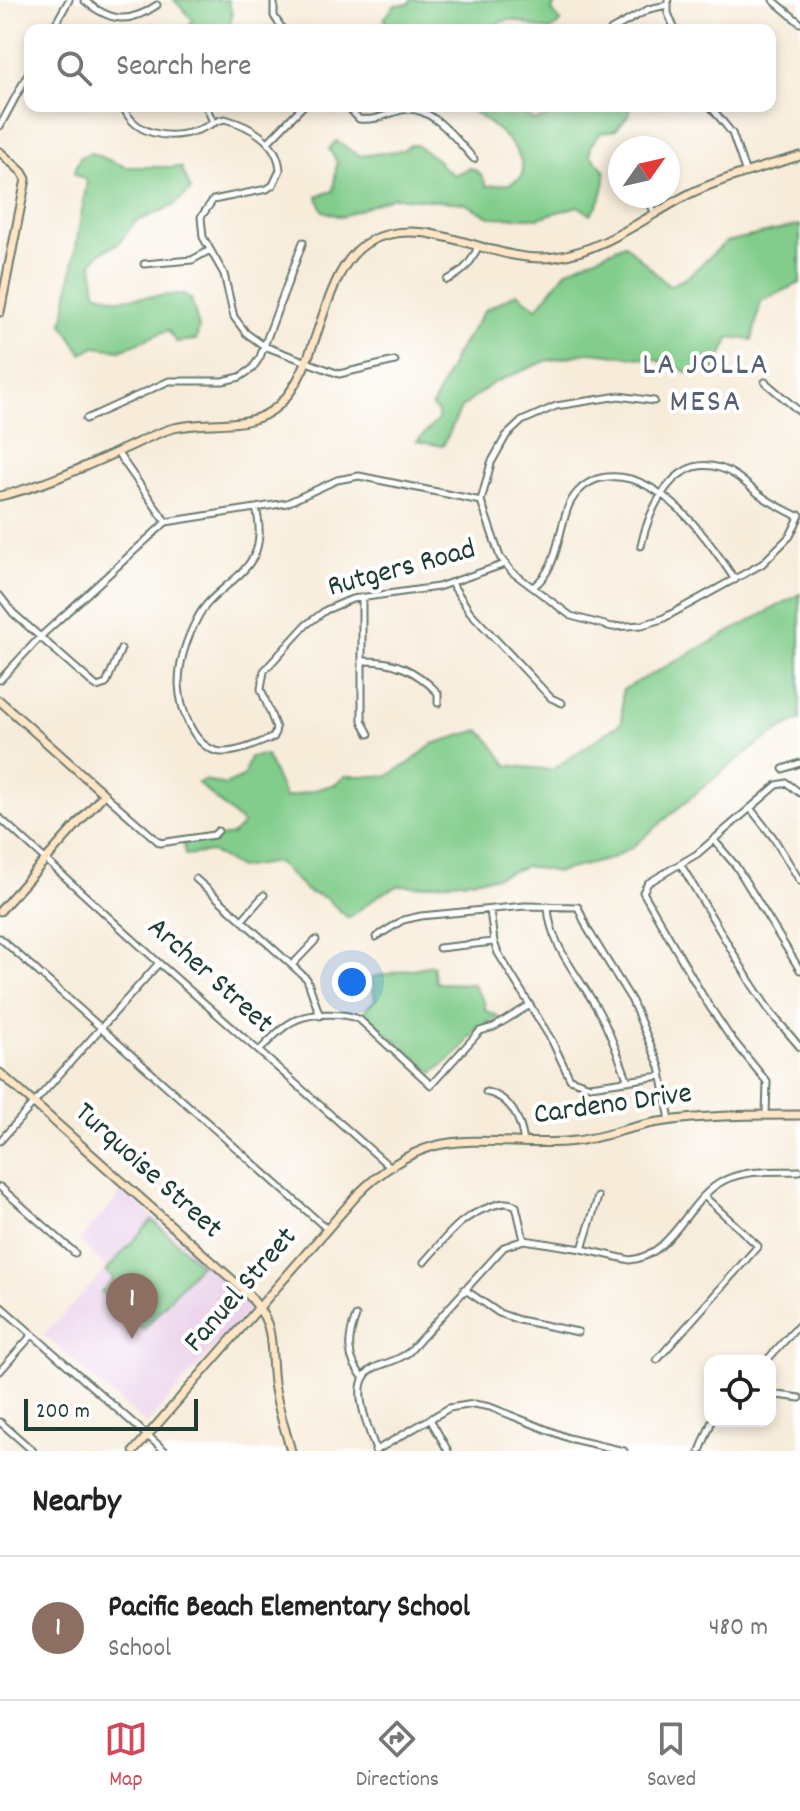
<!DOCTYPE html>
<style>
body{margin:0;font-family:Dekko,sans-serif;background:#f2f2f2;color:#222}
.controls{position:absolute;right:24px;bottom:24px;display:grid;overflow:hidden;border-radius:16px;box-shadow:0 4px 12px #0003}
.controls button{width:72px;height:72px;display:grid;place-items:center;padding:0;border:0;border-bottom:2px solid #e0e0e0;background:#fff;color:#222;font:40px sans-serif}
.compass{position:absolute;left:608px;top:136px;width:72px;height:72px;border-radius:50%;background:#fff;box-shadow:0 4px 12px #0003;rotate:56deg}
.scale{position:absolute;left:24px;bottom:20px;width:174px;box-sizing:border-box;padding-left:8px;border:4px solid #1f3d34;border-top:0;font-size:22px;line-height:28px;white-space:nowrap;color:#1f3d34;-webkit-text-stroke:6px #fff;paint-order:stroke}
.you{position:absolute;left:352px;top:982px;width:28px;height:28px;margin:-20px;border:6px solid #fff;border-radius:50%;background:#1a73e8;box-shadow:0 0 0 12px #1a73e833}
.badge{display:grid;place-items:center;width:52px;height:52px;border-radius:50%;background:#d1495b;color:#fff;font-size:26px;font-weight:700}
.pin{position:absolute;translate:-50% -66px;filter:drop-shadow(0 2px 4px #0008)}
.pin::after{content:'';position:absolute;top:42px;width:28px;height:24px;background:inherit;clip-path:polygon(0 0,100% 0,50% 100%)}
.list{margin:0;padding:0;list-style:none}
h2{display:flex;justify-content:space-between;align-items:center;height:104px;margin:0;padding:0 32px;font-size:34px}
h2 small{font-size:26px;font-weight:400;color:#767676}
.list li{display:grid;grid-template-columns:52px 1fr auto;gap:24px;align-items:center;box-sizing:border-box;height:144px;padding:0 32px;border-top:2px solid #e0e0e0}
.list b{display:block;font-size:30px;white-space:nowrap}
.list p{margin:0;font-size:26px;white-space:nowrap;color:#767676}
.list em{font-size:26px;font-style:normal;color:#767676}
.icon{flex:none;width:44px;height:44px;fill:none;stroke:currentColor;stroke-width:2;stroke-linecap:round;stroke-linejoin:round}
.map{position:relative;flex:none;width:800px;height:1451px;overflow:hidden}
.search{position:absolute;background:#fff;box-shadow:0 4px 12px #0003;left:24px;right:24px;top:24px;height:88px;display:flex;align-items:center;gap:20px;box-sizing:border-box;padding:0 28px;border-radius:16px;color:#767676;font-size:30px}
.sheet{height:248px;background:#fff}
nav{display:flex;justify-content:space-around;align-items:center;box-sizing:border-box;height:112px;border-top:2px solid #e0e0e0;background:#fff;font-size:22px;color:#767676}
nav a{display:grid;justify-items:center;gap:4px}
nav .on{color:#d1495b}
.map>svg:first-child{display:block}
</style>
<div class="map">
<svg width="800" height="1451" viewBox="0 0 800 1451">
<rect width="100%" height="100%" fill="#fff"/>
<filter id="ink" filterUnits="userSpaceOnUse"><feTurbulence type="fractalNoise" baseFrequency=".0125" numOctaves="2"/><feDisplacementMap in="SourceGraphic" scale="16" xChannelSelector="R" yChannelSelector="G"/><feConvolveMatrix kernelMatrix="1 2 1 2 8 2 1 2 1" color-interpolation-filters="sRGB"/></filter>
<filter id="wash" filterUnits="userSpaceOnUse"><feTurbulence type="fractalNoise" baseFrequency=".006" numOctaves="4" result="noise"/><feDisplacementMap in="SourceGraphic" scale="32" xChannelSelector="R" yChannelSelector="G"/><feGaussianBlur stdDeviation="1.8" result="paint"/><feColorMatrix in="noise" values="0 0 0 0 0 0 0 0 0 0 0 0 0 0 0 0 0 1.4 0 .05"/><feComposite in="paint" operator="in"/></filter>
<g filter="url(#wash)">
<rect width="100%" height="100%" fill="#f7ecda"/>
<path fill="#ebd1eb" d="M 124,1191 L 250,1302 L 250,1308 L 146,1424 L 44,1335 L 107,1268 L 79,1241 Z"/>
<path fill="#82cd8b" stroke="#508560" stroke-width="2" d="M 174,0 L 228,0 L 232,14 L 229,30 L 186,30 L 193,20 Z
M 411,0 L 570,0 L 568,3 L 555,3 L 552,11 L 561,22 L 551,30 C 528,30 511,7 492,30 L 393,30 L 384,19 L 395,5 L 409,4 Z
M 467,106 L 529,106 L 525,115 L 534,121 L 545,118 L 555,106 L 628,106 L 630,113 L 616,130 L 601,133 L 591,145 L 590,155 C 606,171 608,169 603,190 C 600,202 598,205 590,214 L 578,206 L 538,218 L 490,217 L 464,203 L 392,197 L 341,217 L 323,211 L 317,196 L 333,191 L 337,162 L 329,149 L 336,141 L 360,156 L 403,150 L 410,145 L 416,145 L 439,161 L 440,165 L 454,175 L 469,168 C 480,171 483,176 486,186 L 509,184 L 522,177 C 528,146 488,124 467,106 Z
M 91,153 L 126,167 L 181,167 L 191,190 L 173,206 L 135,222 L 119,243 L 100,253 L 92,263 L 96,292 L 118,299 L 183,294 L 191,299 L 199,328 L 196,340 L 176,342 L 168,330 L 120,350 L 95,347 L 82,354 L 63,324 L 87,181 L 74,173 L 80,157 Z
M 800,225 L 800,283 L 761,301 L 752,340 L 730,337 L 715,370 L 695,375 L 657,360 L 593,352 L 546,361 L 493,383 L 461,408 L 443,446 L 417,441 L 438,420 L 438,412 L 432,407 L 456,354 L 485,310 L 517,293 L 537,308 L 567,270 L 625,244 L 669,286 L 686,278 L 726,242 Z
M 800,594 L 800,721 C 771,725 663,822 634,846 L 610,859 L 557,872 L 526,866 L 496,877 L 416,886 L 400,885 L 381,894 L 348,918 L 326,898 L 308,892 L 277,862 L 239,868 L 212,852 L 185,855 L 184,843 L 232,835 L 243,824 L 198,783 L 205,780 L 225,785 L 243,777 L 250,757 L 266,755 L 285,798 L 336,784 L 345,776 L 387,776 L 411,762 L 433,744 L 479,730 L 487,737 L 507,765 L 552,770 L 622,722 L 622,690 Z
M 433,965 L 435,980 L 438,983 L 473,984 L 485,1004 L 485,1010 L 499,1017 L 475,1030 L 460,1051 L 433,1073 L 363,1012 L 375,1000 L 372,977 Z
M 152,1220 L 200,1264 L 143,1330 L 101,1292 L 114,1279 L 106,1271 Z"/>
</g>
<g filter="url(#ink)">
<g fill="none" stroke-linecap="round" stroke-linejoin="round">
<g stroke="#6b7a6e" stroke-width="9">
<path id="street" d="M 84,0 C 109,21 128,25 157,5
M 274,0 L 274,16 L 283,30
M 668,0 L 668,13 L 675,30
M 773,0 L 800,23
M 52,30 L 69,0
M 611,30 L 649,9 L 667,5
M 123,106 C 134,135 168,140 195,131 C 206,128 214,121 225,119 C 250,126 278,141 280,170 L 273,185 L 267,189 L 213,200 L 201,217 L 203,237 L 224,274 L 234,317 L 246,333 L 264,346 L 339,374 L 395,361
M 206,106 L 213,122
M 347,106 L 359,119 C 377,121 386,114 402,110 C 431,103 457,141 474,159
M 710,106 L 732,133 L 746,173
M 0,126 L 30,70
M 268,142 L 303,106
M 633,148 L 635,144
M 647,196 L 654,212
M 144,264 L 192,260 L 210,250
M 447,280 C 463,273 471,263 478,247
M 765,382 L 800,412
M 654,401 L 619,396 L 556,406 L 522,421 L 506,436 L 491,463 L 481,501 L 500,557 L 512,572 L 571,616 L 612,627 L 642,625 L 662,619 L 762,564 L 790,536 L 800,515
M 86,419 L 169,381 L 223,381 L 240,377 L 252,369 L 260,357 L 303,242
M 117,452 L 166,522
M 256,508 C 260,524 261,541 254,556 C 240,582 210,592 197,619 C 187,638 179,662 179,684 C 180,708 193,749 221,752 C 238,753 259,743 274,737 L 276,728 L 261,689 L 264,671 L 306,625 L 326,610 L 352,599 L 438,587 L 505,564
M 641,546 C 648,511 674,453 720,468 C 738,473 750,489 766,499 C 777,506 788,511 799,517
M 452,584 L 470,612 L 551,698 L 562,703
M 533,587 C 559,568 557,533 569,505 C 575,492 587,481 601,478 C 657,466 708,538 735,580
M 0,596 L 13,613 L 97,687 L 106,684 L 121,649
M 362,597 L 362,721 L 369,734
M 362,661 C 394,660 416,670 438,693 L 438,703
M 0,680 L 40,637 L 166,522 L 287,503 L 337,480 L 359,476 L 481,501
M 783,769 L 800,763
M 104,794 L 160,843 L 214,835 L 218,831
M 750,808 L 773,837 L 800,881
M 0,818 L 159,963 L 390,1167
M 714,840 L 736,866 L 800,970
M 681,865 L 751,983 L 771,1013 L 800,1047
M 196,879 L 307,979 L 320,1016
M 548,906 C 549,946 581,978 599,1012 C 611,1034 619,1058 628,1081
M 490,910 L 494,942 L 498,953 L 552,1041 L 570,1079 L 590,1086 L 661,1076
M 242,920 L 264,895
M 376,937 L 403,920 L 421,916 L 525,906 L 578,907 L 587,928 L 632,1001 L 660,1067 L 670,1120
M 0,938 L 327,1229
M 439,948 L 493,942
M 293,964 L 316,940
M 259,1051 C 270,1040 283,1025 298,1019 C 313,1013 345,1012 360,1020 L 431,1085 L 480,1031 L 494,1027 L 530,1005
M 486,1092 C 511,1097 521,1120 524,1143
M 766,1115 L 767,1082 L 728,1034 L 704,998 L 643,892 L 648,883 L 697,854 L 777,785 L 787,783 L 800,793
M 0,1141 L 159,963
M 0,1187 L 75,1253
M 582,1249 L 598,1197
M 424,1262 C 448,1236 457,1218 492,1206 C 500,1203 508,1201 516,1206 L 524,1240
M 464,1289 L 499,1313 L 519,1320 L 578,1332
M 0,1306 L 165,1451
M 356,1316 C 347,1340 346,1359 364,1378
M 657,1360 L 758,1246 L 705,1197
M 766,1361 L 800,1324
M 0,1371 L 32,1335
M 770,1394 L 800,1398
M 430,1419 L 448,1451
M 0,1422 L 33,1451
M 375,1451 L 449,1408 L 474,1404 L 490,1407 L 568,1438 L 624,1451
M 376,1451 C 370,1430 346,1382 374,1368 C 387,1362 398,1361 409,1352 L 504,1247 L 524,1240 L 582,1249 L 630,1260 C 675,1255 687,1198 725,1180 C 747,1169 776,1172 800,1171
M 700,1451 L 712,1421"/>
</g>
<g stroke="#6b7a6e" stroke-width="11">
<path id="secondary" d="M 0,152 L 22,172 L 26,179 L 0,312
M 0,496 C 44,486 84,467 124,449 C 140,442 157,432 174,428 C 209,419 250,432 279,405 C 323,363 320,266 372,240 C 430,212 494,266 555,257 C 604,251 648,215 691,193 C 726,177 764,167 800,156
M 0,701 L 104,794 L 0,911
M 0,1073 L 245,1291 C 278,1326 269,1340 274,1383 C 277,1406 285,1429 291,1451
M 134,1451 L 357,1195 C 378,1174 405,1154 434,1146 C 477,1135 530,1147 575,1141 C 603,1138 631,1126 659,1122 C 706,1115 753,1115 800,1115"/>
</g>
<use href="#street" stroke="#fff" stroke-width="5"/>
<use href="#secondary" stroke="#fde5c5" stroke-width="7"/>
</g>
</g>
<g text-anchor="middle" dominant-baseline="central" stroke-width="8" stroke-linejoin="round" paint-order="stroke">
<g font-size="30" fill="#1f3d34" stroke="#fff">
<text transform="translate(402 570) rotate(-15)">Rutgers Road</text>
<text transform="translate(209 977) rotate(42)">Archer Street</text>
<text transform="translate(613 1106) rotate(-8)">Cardeno Drive</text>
<text transform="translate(147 1172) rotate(42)">Turquoise Street</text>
<text transform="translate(242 1291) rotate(-49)">Fanuel Street</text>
</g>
<g font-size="32" letter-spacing="2" fill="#586272" stroke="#fff">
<text x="706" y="367">LA JOLLA<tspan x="706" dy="37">MESA</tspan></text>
</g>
</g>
</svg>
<div class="controls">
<button><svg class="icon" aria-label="locate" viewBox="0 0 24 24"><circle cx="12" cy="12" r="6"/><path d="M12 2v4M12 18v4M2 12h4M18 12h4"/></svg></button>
</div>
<svg class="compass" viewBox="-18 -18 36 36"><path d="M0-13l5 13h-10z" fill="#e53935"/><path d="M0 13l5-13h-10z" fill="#767676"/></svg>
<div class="scale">200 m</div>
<div class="you"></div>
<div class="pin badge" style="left:132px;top:1339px;background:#8d6e63">1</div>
<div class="search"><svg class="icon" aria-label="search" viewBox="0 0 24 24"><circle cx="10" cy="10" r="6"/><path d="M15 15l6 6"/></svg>Search here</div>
</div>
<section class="sheet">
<h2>Nearby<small></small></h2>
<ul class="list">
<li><span class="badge" style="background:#8d6e63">1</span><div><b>Pacific Beach Elementary School</b><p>School</p></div><em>480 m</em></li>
</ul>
</section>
<nav>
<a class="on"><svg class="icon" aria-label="map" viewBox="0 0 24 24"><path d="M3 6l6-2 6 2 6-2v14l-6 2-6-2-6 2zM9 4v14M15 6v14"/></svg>Map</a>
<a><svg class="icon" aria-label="directions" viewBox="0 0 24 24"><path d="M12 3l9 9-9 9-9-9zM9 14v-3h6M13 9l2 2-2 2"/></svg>Directions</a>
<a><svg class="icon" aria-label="saved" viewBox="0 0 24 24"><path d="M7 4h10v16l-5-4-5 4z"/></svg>Saved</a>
</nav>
